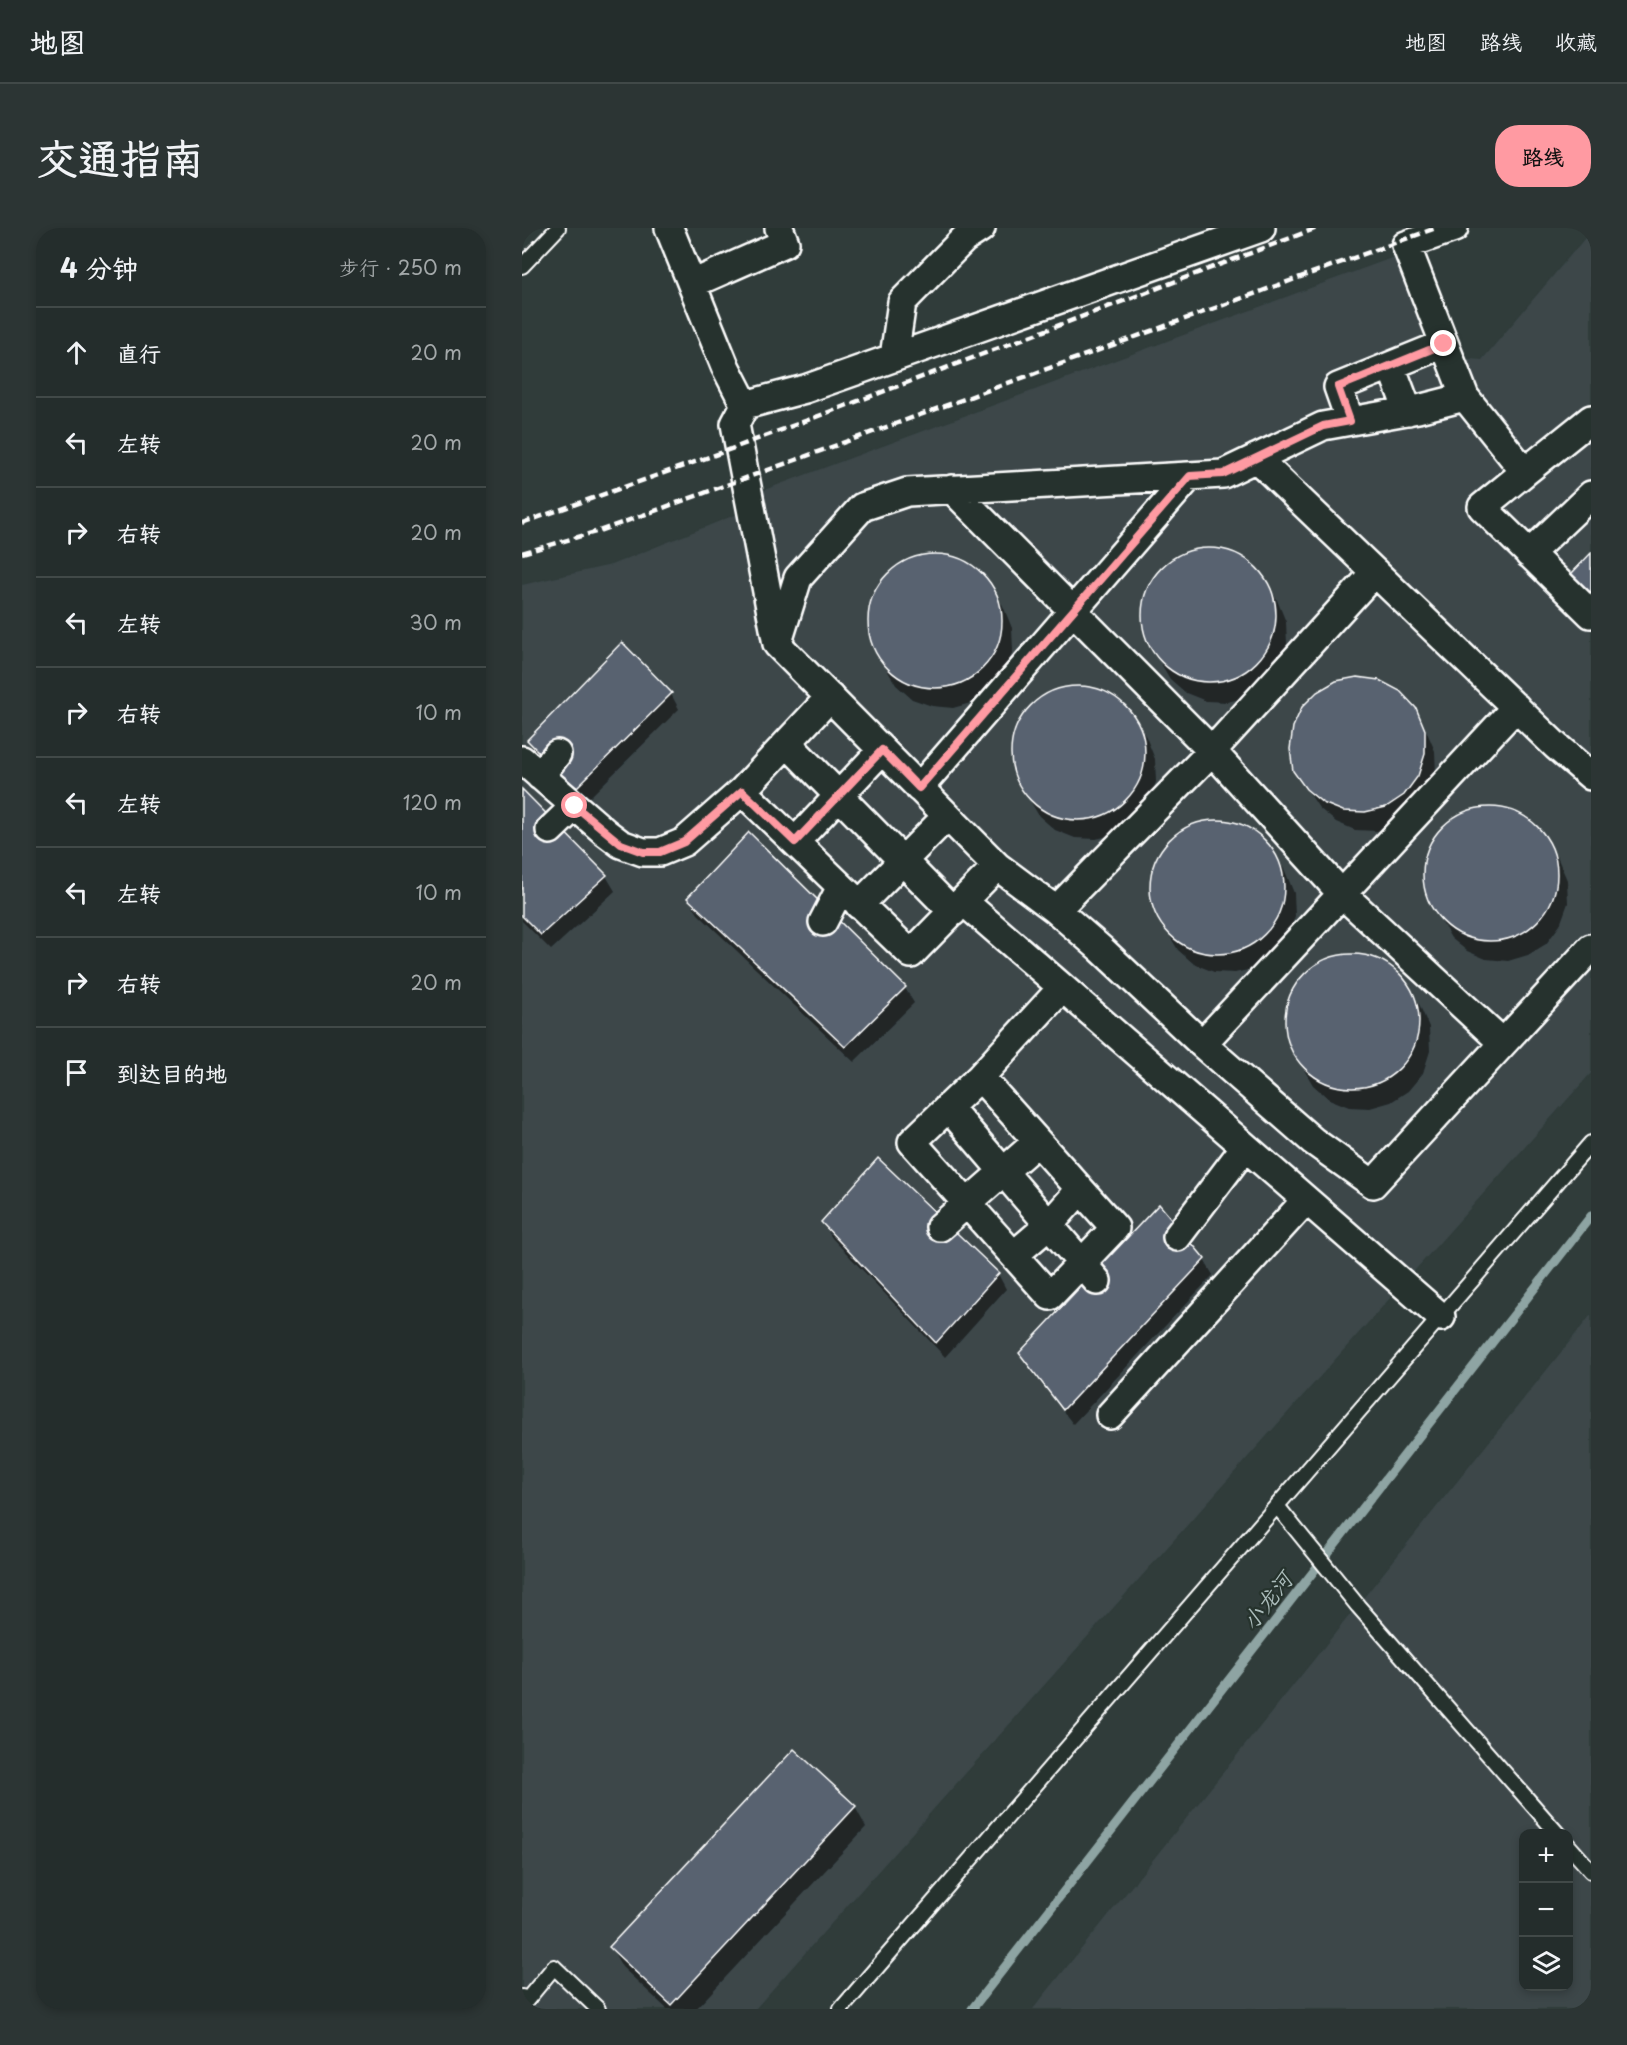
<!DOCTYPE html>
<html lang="zh">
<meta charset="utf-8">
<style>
body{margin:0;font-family:"Playpen Sans","LXGW WenKai TC",sans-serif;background:#2c3534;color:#f1f3f6}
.controls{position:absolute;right:18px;bottom:18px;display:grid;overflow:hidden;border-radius:12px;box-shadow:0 3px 9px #0003}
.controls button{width:54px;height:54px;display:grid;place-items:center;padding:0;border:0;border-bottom:2px solid #414948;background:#242d2c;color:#f1f3f6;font:30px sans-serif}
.stop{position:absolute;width:18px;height:18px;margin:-14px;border:4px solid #ff9aa2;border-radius:50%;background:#fff}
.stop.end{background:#ff9aa2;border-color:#fff;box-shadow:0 2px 6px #0008}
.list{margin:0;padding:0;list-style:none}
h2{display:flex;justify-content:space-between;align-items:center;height:78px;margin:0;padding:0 24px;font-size:26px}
h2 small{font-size:20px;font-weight:400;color:#a3a8a9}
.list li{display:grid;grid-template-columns:39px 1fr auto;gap:18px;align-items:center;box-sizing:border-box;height:90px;padding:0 24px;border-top:2px solid #414948}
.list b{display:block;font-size:22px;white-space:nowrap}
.list em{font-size:20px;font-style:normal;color:#a3a8a9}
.icon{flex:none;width:33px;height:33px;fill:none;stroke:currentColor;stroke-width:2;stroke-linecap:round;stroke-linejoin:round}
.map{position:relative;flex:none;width:1069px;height:1781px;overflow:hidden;border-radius:24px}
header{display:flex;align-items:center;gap:36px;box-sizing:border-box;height:84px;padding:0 30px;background:#242d2c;border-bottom:2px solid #414948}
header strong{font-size:28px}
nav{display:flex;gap:33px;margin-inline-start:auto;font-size:21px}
.intro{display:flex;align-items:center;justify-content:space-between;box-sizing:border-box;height:144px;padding:0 36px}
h1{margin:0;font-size:42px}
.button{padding:15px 27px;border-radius:24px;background:#ff9aa2;color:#111;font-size:21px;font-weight:700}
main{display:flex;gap:36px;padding:0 36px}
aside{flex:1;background:#242d2c;border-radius:24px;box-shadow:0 3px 9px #0003}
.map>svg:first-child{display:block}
</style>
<header>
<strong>地图</strong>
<nav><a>地图</a><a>路线</a><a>收藏</a></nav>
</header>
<div class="intro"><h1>交通指南</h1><a class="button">路线</a></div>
<main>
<aside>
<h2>4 分钟<small>步行 · 250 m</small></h2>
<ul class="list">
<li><svg class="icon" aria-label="ahead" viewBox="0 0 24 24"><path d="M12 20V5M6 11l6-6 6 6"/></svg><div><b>直行</b></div><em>20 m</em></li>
<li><svg class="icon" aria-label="left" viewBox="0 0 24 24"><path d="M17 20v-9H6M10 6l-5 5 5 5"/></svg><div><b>左转</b></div><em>20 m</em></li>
<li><svg class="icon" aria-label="right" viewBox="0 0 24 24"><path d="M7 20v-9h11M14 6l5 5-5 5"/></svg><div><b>右转</b></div><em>20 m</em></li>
<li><svg class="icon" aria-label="left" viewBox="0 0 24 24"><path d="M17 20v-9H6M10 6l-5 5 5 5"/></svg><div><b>左转</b></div><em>30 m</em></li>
<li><svg class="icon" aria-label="right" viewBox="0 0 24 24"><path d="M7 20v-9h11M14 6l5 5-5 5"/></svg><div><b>右转</b></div><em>10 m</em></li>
<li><svg class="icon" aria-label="left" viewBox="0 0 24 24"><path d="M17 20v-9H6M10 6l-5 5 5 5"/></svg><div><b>左转</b></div><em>120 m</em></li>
<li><svg class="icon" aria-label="left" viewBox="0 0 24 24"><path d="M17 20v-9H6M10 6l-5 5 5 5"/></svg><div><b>左转</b></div><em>10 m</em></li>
<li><svg class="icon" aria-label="right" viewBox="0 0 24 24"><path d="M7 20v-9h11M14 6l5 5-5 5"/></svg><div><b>右转</b></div><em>20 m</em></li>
<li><svg class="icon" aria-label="arrive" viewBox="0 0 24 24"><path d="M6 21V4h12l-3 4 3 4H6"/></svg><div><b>到达目的地</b></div></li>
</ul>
</aside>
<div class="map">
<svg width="1069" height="1781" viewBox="0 0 1069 1781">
<rect width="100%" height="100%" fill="#303c3a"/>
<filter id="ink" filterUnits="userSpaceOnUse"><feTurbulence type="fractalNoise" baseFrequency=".0167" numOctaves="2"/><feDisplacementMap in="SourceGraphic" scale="12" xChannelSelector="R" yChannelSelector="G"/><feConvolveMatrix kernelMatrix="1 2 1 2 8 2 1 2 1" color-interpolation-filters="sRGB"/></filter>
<g filter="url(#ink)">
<path fill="#3c474a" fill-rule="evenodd" d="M 1069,3 L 1069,845 L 233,1781 L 0,1781 L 0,357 L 89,337 L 213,287 L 234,265 L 894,21 L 937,130 L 960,132 Z
M 1069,1087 L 1069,1781 L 511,1781 ZM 1002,1606 L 1046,1606 L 1046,1758 L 1002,1758 Z"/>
<path fill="#0007" d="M 686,321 L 707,324 L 728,335 L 743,352 L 755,372 L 764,394 L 765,416 L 758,438 L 726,469 L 705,474 L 684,473 L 664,465 L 648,451 L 625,412 L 621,391 L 623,370 L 632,350 L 646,335 L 665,325 Z
M 412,326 L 433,330 L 453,340 L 469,357 L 481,378 L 490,400 L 491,422 L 484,444 L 470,463 L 452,474 L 431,480 L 410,478 L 390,471 L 374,457 L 351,418 L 347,397 L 349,376 L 358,356 L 372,341 L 391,331 Z
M 1069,327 L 1069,371 L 1059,361 L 1051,346 Z
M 555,458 L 576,461 L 596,472 L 612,489 L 624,509 L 633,531 L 634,554 L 626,576 L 595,606 L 574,611 L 553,610 L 533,602 L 517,588 L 494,549 L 489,529 L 492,507 L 501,488 L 515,472 L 534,462 Z
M 149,466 L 157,481 L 62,575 L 15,528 L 6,512 Z
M 892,481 L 904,502 L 913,523 L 914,546 L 875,598 L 855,603 L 833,602 L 814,594 L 797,580 L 772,542 Z
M 0,563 L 84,648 L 93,663 L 29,722 L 0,693 Z
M 967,579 L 988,583 L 1008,593 L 1024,610 L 1036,631 L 1045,652 L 1046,675 L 1038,697 L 1024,716 L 1006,727 L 986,733 L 964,731 L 945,723 L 929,710 L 906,671 L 901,650 L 903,628 L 912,609 L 927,593 L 946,583 Z
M 694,592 L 715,595 L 736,606 L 751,623 L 763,643 L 772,665 L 773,688 L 766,710 L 734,740 L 713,745 L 692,744 L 672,736 L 656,722 L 633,683 L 629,663 L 631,641 L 640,622 L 654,606 L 673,596 Z
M 227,606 L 383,760 L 392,775 L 332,834 L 176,686 L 167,671 Z
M 829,727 L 850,730 L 870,740 L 886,758 L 898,778 L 907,799 L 908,823 L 901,845 L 886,863 L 869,874 L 848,880 L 827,879 L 807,871 L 791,857 L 768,818 L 763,797 L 766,776 L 774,757 L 789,741 L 808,731 Z
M 637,978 L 682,1032 L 691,1047 L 551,1196 L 508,1141 L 499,1126 Z
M 301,995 L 476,1046 L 484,1061 L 423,1129 L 310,1010 Z
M 272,1523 L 333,1579 L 344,1599 L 174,1781 L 145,1781 L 100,1739 L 89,1719 Z"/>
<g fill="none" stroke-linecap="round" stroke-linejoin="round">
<path stroke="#8ea4a3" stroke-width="9" d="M 450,1781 L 1069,988"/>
</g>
<path fill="#59626f" stroke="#fff" stroke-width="1.5" d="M620 387a67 67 0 1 1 134 0a67 67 0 1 1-134 0Z
M 1069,325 L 1069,366 L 1049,346 Z
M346 393a67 67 0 1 1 134 0a67 67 0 1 1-134 0Z
M 100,414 L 150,465 L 53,561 L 5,512 Z
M 835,449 L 857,452 L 878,463 L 894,480 L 903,502 L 903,526 L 896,548 L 882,567 L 864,579 L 843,584 L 821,583 L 801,575 L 784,561 L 771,543 L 768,521 L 771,499 L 780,479 L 795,464 L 814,453 Z
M489 525a67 67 0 1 1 134 0a67 67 0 1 1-134 0Z
M 0,561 L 85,647 L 19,707 L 0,688 Z
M901 646a67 67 0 1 1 134 0a67 67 0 1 1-134 0Z
M628 659a67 67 0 1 1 134 0a67 67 0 1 1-134 0Z
M 227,604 L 384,759 L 323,819 L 165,670 Z
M763 793a67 67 0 1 1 134 0a67 67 0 1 1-134 0Z
M 356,930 L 477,1045 L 414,1115 L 299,994 Z
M 637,976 L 683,1031 L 541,1182 L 497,1125 Z
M 272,1521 L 334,1578 L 149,1777 L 87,1719 Z"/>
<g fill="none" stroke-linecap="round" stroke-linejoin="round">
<g stroke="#fff" stroke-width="18">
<path id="service" d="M 0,38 L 36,0
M 755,1278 L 836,1378 L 1036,1606
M 1046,1617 L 1069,1643
M 0,1769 L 4,1773 L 32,1739 L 76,1781
M 319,1781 L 1069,915"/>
</g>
<g stroke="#fff" stroke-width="32">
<path id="minor" d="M 147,0 L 203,138 L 223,177
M 739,0 L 283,161 L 223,177 L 213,196 L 255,416 L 475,638 L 534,682 L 579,721 L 680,816 L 791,913 L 851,956 L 1069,720
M 932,0 L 884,17 L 943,169 L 1003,244 L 960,279 L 1069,386
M 170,56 L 263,15 L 257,0
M 372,129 L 380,74 L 442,11 L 459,0
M 869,138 L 886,183
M 828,193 L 816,159 L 922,116
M 734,230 L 1034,518 L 1069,548
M 1003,244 L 1069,191
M 430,261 L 690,523 L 819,665 L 981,815
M 1007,326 L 1069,267
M 256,414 L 276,350 L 340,279 L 385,264 L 701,246 L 801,198 L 896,181 L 943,169
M 308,469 L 220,563 L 389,726 L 475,638
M 265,515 L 431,684
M 0,532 L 83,604 L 99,616 L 121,624 L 138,624 L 162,614 L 220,563
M 18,548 L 35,526
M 397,560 L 668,248
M 28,602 L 53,578
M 273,614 L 360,522
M 441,673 L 919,1089
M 337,677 L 425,588
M 534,682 L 690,523 L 853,344
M 301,694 L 319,659
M 680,816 L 994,479
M 458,849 L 593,1000 L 528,1068 L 390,914 L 458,849 L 540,760
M 426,879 L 575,1053
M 418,999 L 515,914
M 655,1009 L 723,919
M 492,1027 L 527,997 L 558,962
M 588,1187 L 784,972"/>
</g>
<use href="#service" stroke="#26332d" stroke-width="14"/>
<use href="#minor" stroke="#26332d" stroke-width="27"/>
<path stroke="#fff" stroke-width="4.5" stroke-dasharray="9 4.5" stroke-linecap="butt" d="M 0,295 L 201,224 L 795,0
M 0,325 L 77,303 L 210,255 L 914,0"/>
</g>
</g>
<g fill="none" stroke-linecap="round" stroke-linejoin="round" filter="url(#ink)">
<path stroke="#ff9aa2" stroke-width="8" d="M 53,578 L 99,616 L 121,624 L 138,624 L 162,614 L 220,563 L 273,614 L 360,522 L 397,560 L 668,248 L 701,246 L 801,198 L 828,193 L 816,159 L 922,116"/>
</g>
<g text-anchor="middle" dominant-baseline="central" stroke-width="4.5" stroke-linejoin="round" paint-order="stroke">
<g font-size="22" font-style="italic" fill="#aabbba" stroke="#26332d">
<text transform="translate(744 1372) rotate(-52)">小龙河</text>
</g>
</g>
</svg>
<div class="controls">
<button>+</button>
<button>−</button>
<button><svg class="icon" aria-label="layers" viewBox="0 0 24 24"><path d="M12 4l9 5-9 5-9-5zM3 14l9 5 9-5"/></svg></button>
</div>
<div class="stop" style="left:53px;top:578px"></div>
<div class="stop end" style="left:922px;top:116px"></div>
</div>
</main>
